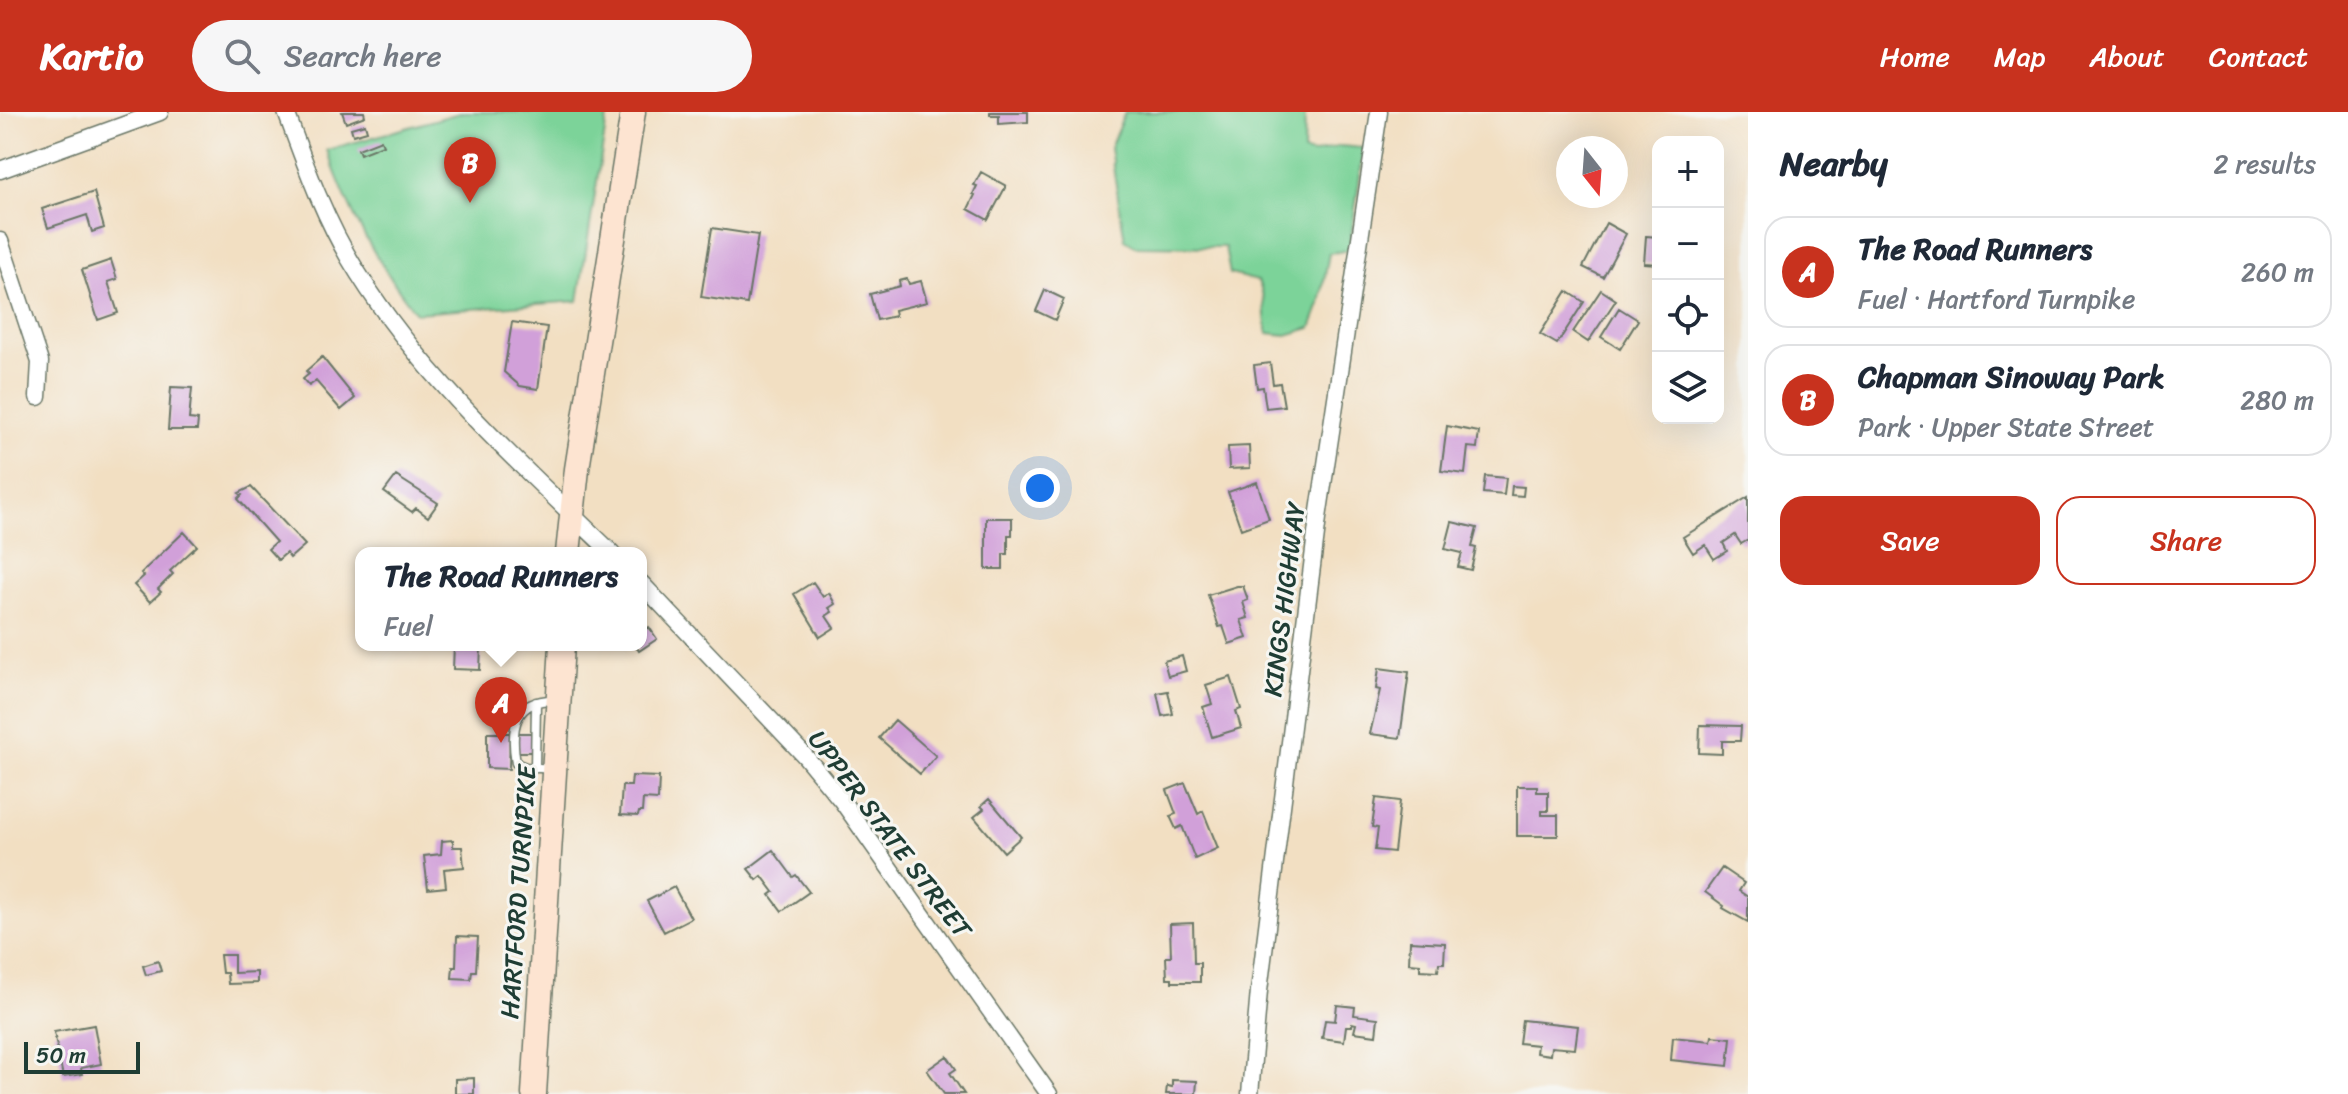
<!DOCTYPE html>
<meta charset="utf-8">
<style>
body{margin:0;font-family:Sriracha,sans-serif;background:#f6f6f7;color:#1f2937}
.controls{position:absolute;right:24px;top:24px;display:grid;overflow:hidden;border-radius:16px;box-shadow:0 8px 32px #0002}
.controls button{width:72px;height:72px;display:grid;place-items:center;padding:0;border:0;border-bottom:2px solid #e0e1e3;background:#fff;color:#1f2937;font:40px sans-serif}
.compass{position:absolute;left:1556px;top:24px;width:72px;height:72px;border-radius:50%;background:#fff;box-shadow:0 8px 32px #0002;rotate:163deg}
.scale{position:absolute;left:24px;bottom:20px;width:116px;box-sizing:border-box;padding-left:8px;border:4px solid #1f3d34;border-top:0;font-size:22px;line-height:28px;white-space:nowrap;color:#1f3d34;-webkit-text-stroke:6px #f6f6f2;paint-order:stroke}
.you{position:absolute;left:1040px;top:376px;width:28px;height:28px;margin:-20px;border:6px solid #fff;border-radius:50%;background:#1a73e8;box-shadow:0 0 0 12px #1a73e833}
.badge{display:grid;place-items:center;width:52px;height:52px;border-radius:50%;background:#c8321e;color:#fff;font-size:26px;font-weight:700}
.pin{position:absolute;translate:-50% -66px;filter:drop-shadow(0 2px 4px #0008)}
.pin::after{content:'';position:absolute;top:42px;width:28px;height:24px;background:inherit;clip-path:polygon(0 0,100% 0,50% 100%)}
.popup{position:absolute;left:355px;top:435px;width:292px;height:104px;box-sizing:border-box;display:grid;place-content:center;border-radius:16px;background:#fff;filter:drop-shadow(0 2px 6px #0005);font-size:26px;white-space:nowrap;color:#747a83}
.popup b{font-size:30px;color:#1f2937}
.popup::after{content:'';position:absolute;left:50%;top:100%;margin-left:-16px;border:16px solid transparent;border-top-color:#fff}
.list{margin:0;padding:0;list-style:none}
h2{display:flex;justify-content:space-between;align-items:center;height:104px;margin:0;padding:0 32px;font-size:34px}
h2 small{font-size:26px;font-weight:400;color:#747a83}
.list li{display:grid;grid-template-columns:52px 1fr auto;gap:24px;align-items:center;box-sizing:border-box;height:112px;margin:0 16px 16px;padding:0 16px;border:2px solid #e0e1e3;border-radius:24px}
.list b{display:block;font-size:30px;white-space:nowrap}
.list p{margin:0;font-size:26px;white-space:nowrap;color:#747a83}
.list em{font-size:26px;font-style:normal;color:#747a83}
.actions{display:flex;gap:16px;padding:24px 32px}
.actions a{flex:1;padding:18px 0;border:2px solid #c8321e;border-radius:24px;text-align:center;font-size:28px;color:#c8321e}
.actions .main{background:#c8321e;color:#fff}
.icon{flex:none;width:44px;height:44px;fill:none;stroke:currentColor;stroke-width:2;stroke-linecap:round;stroke-linejoin:round}
.map{position:relative;flex:none;width:1748px;height:982px;overflow:hidden}
header{display:flex;align-items:center;gap:48px;box-sizing:border-box;height:112px;padding:0 40px;background:#c8321e;color:#fff}
header strong{font-size:38px}
nav{display:flex;gap:44px;margin-inline-start:auto;font-size:28px}
.search{width:560px;height:72px;background:#f6f6f7;display:flex;align-items:center;gap:20px;box-sizing:border-box;padding:0 28px;border-radius:44px;color:#747a83;font-size:30px}
main{display:flex}
aside{flex:1;background:#fff}
.map>svg:first-child{display:block}
</style>
<header>
<strong>Kartio</strong>
<div class="search"><svg class="icon" aria-label="search" viewBox="0 0 24 24"><circle cx="10" cy="10" r="6"/><path d="M15 15l6 6"/></svg>Search here</div>
<nav><a>Home</a><a>Map</a><a>About</a><a>Contact</a></nav>
</header>
<main>
<div class="map">
<svg width="1748" height="982" viewBox="0 0 1748 982">
<rect width="100%" height="100%" fill="#f6f6f2"/>
<filter id="ink" filterUnits="userSpaceOnUse"><feTurbulence type="fractalNoise" baseFrequency=".0125" numOctaves="2"/><feDisplacementMap in="SourceGraphic" scale="16" xChannelSelector="R" yChannelSelector="G"/><feConvolveMatrix kernelMatrix="1 2 1 2 8 2 1 2 1" color-interpolation-filters="sRGB"/></filter>
<filter id="wash" filterUnits="userSpaceOnUse"><feTurbulence type="fractalNoise" baseFrequency=".006" numOctaves="4" result="noise"/><feDisplacementMap in="SourceGraphic" scale="32" xChannelSelector="R" yChannelSelector="G"/><feGaussianBlur stdDeviation="1.8" result="paint"/><feColorMatrix in="noise" values="0 0 0 0 0 0 0 0 0 0 0 0 0 0 0 0 0 1.4 0 .05"/><feComposite in="paint" operator="in"/></filter>
<g filter="url(#wash)">
<rect width="100%" height="100%" fill="#f2dfc2"/>
<path fill="#7bd399" stroke="#4d8866" stroke-width="2" d="M 463,0 L 608,0 L 578,189 L 416,201 C 375,148 349,101 327,38 Z
M 1125,0 L 1305,0 L 1304,40 L 1312,42 L 1340,34 L 1364,36 L 1349,138 L 1329,141 L 1320,192 L 1311,216 L 1287,223 L 1268,221 C 1262,201 1268,191 1258,169 L 1230,162 L 1225,135 L 1135,134 L 1125,128 L 1110,36 Z"/>
<g id="blocks">
<path fill="#d1a0d9" d="M 342,0 L 364,0 L 365,4 L 346,11 Z
M 990,0 L 1028,0 L 1028,10 L 999,12 L 999,3 L 990,3 Z
M 365,12 L 367,19 L 353,23 L 351,16 Z
M 381,28 L 383,33 L 360,42 L 358,37 Z
M 981,60 L 1006,74 L 988,108 L 968,97 L 975,83 L 973,82 L 977,74 L 974,73 Z
M 94,80 L 104,116 L 92,120 L 87,103 L 48,116 L 42,97 Z
M 1606,111 L 1626,122 L 1603,165 L 1583,155 Z
M 712,116 L 758,123 L 747,192 L 701,185 Z
M 1646,124 L 1658,125 L 1658,152 L 1644,151 Z
M 111,148 L 117,167 L 108,170 L 118,201 L 98,208 L 82,158 Z
M 907,167 L 909,172 L 921,169 L 927,190 L 894,198 L 895,204 L 877,208 L 870,182 L 900,174 L 899,169 Z
M 1045,178 L 1064,187 L 1055,208 L 1036,199 Z
M 1601,178 L 1616,188 L 1588,230 L 1573,220 Z
M 1567,179 L 1584,190 L 1557,232 L 1540,222 Z
M 1619,196 L 1638,208 L 1620,237 L 1601,225 Z
M 512,210 L 547,215 L 538,277 L 520,274 L 504,260 Z
M 322,245 L 355,286 L 341,298 L 316,269 L 309,274 L 303,267 L 309,262 L 306,259 Z
M 1270,251 L 1273,272 L 1280,271 L 1284,294 L 1266,296 L 1263,275 L 1257,276 L 1254,253 Z
M 171,275 L 192,276 L 189,307 L 198,308 L 197,318 L 168,318 Z
M 1447,314 L 1479,320 L 1477,336 L 1468,335 L 1465,362 L 1441,359 Z
M 1249,334 L 1250,356 L 1229,357 L 1228,335 Z
M 396,364 L 438,391 L 428,405 L 416,396 L 412,400 L 384,380 Z
M 1485,364 L 1506,366 L 1504,383 L 1483,381 Z
M 1257,370 L 1269,407 L 1241,417 L 1228,380 Z
M 1512,374 L 1524,375 L 1523,384 L 1511,383 Z
M 251,375 L 305,433 L 290,446 L 286,441 L 278,448 L 268,437 L 276,430 L 238,387 L 242,383 L 239,381 Z
M 1748,385 L 1748,428 L 1741,432 L 1735,423 L 1723,431 L 1727,439 L 1714,447 L 1705,433 L 1693,441 L 1683,425 Z
M 986,406 L 1012,406 L 1012,423 L 1008,423 L 1008,442 L 1003,442 L 1003,457 L 986,457 Z
M 1452,410 L 1477,416 L 1472,435 L 1476,436 L 1471,458 L 1458,455 L 1462,441 L 1445,437 Z
M 184,420 L 197,434 L 170,459 L 173,462 L 158,477 L 161,480 L 150,490 L 134,473 L 144,464 L 141,461 Z
M 813,470 L 823,485 L 829,481 L 835,492 L 829,496 L 832,500 L 826,504 L 834,516 L 820,525 L 794,482 Z
M 1237,474 L 1243,474 L 1248,488 L 1243,490 L 1248,506 L 1241,508 L 1247,526 L 1229,532 L 1223,514 L 1219,515 L 1208,483 Z
M 649,515 L 657,527 L 639,539 L 635,533 L 641,533 L 641,520 Z
M 454,533 L 481,533 L 480,558 L 453,557 Z
M 1182,544 L 1186,559 L 1168,564 L 1164,549 Z
M 1379,556 L 1409,560 L 1400,626 L 1370,622 L 1380,578 L 1376,577 Z
M 1231,565 L 1241,597 L 1236,599 L 1241,616 L 1212,625 L 1203,595 L 1212,592 L 1206,573 Z
M 1168,579 L 1173,602 L 1162,604 L 1157,581 Z
M 895,608 L 936,644 L 920,662 L 879,626 Z
M 1700,613 L 1741,614 L 1740,629 L 1722,629 L 1722,642 L 1699,641 Z
M 487,621 L 510,621 L 509,657 L 487,656 Z
M 518,621 L 534,621 L 534,640 L 518,640 Z
M 632,664 L 659,665 L 658,688 L 643,687 L 642,700 L 639,700 L 638,704 L 620,703 L 622,674 L 631,674 Z
M 1185,671 L 1198,702 L 1203,699 L 1218,736 L 1195,747 L 1182,714 L 1176,717 L 1170,704 L 1176,702 L 1167,678 Z
M 1517,674 L 1537,674 L 1537,680 L 1548,680 L 1548,699 L 1542,699 L 1542,703 L 1558,703 L 1558,724 L 1517,724 Z
M 1376,686 L 1400,689 L 1394,740 L 1375,738 L 1378,716 L 1372,715 Z
M 989,687 L 1021,725 L 1004,740 L 974,705 L 984,697 L 981,694 Z
M 453,728 L 453,735 L 462,735 L 464,755 L 444,757 L 446,775 L 428,777 L 424,744 L 441,742 L 442,729 Z
M 773,738 L 793,765 L 796,763 L 809,780 L 782,799 L 770,783 L 774,780 L 762,764 L 757,768 L 748,757 Z
M 1722,756 L 1744,771 L 1739,779 L 1748,785 L 1748,810 L 1723,796 L 1724,794 L 1705,780 Z
M 674,775 L 691,806 L 664,820 L 647,789 Z
M 1193,811 L 1194,851 L 1200,851 L 1200,870 L 1172,870 L 1172,866 L 1167,866 L 1166,845 L 1171,845 L 1170,812 Z
M 457,824 L 478,825 L 476,859 L 472,859 L 471,867 L 452,866 L 453,855 L 456,855 Z
M 1410,829 L 1445,831 L 1444,851 L 1439,851 L 1438,859 L 1420,858 L 1420,852 L 1409,851 Z
M 220,843 L 234,843 L 234,861 L 257,860 L 257,871 L 228,872 L 227,861 L 222,861 Z
M 158,849 L 161,859 L 146,863 L 143,854 Z
M 1337,893 L 1355,895 L 1354,903 L 1378,906 L 1376,923 L 1354,920 L 1356,912 L 1352,911 L 1352,914 L 1346,914 L 1344,929 L 1322,926 L 1325,908 L 1335,909 Z
M 1522,908 L 1578,914 L 1575,937 L 1551,935 L 1550,943 L 1536,941 L 1537,933 L 1519,931 Z
M 94,913 L 101,952 L 81,956 L 82,962 L 63,965 L 54,920 Z
M 1712,924 L 1731,926 L 1728,954 L 1671,948 L 1673,925 L 1711,929 Z
M 947,944 L 956,957 L 950,961 L 964,982 L 944,982 L 927,958 Z
M 474,966 L 474,982 L 455,982 L 455,967 Z
M 1172,968 L 1197,969 L 1196,982 L 1166,982 L 1167,974 L 1172,975 Z"/>
</g>
</g>
<g filter="url(#ink)">
<use href="#blocks" fill-opacity="0" stroke="#697666" stroke-width="2"/>
<g fill="none" stroke-linecap="round" stroke-linejoin="round">
<g stroke="#697666" stroke-width="11">
<path id="service" d="M 491,595 L 523,596
M 535,656 L 536,590
M 553,657 L 526,655 L 516,651 C 510,616 514,586 557,588"/>
</g>
<g stroke="#697666" stroke-width="19">
<path id="minor" d="M 286,0 C 306,55 326,111 358,161 C 425,268 522,354 612,441
M 0,58 L 160,0
M 0,129 L 40,250 L 38,285
M 641,471 L 805,644 L 842,689 L 1049,982
M 1250,982 L 1259,879 L 1318,406 L 1379,0"/>
</g>
<g stroke="#697666" stroke-width="27">
<path id="secondary" d="M 568,441 L 577,357 L 633,0
M 534,982 L 562,533"/>
</g>
<use href="#service" stroke="#fff" stroke-width="8"/>
<use href="#minor" stroke="#fff" stroke-width="16"/>
<use href="#secondary" stroke="#fde4d1" stroke-width="24"/>
</g>
</g>
<g text-anchor="middle" dominant-baseline="central" stroke-width="6" stroke-linejoin="round" paint-order="stroke">
<g font-size="26" fill="#1f3d34" stroke="#f6f6f2">
<text transform="translate(1284 487) rotate(-83)">KINGS HIGHWAY</text>
<text transform="translate(890 722) rotate(53)">UPPER STATE STREET</text>
<text transform="translate(518 780) rotate(-86)">HARTFORD TURNPIKE</text>
</g>
</g>
</svg>
<div class="controls">
<button>+</button>
<button>−</button>
<button><svg class="icon" aria-label="locate" viewBox="0 0 24 24"><circle cx="12" cy="12" r="6"/><path d="M12 2v4M12 18v4M2 12h4M18 12h4"/></svg></button>
<button><svg class="icon" aria-label="layers" viewBox="0 0 24 24"><path d="M12 4l9 5-9 5-9-5zM3 14l9 5 9-5"/></svg></button>
</div>
<svg class="compass" viewBox="-18 -18 36 36"><path d="M0-13l5 13h-10z" fill="#e53935"/><path d="M0 13l5-13h-10z" fill="#747a83"/></svg>
<div class="scale">50 m</div>
<div class="you"></div>
<div class="pin badge" style="left:501px;top:631px">A</div>
<div class="popup"><b>The Road Runners</b>Fuel</div>
<div class="pin badge" style="left:470px;top:91px">B</div>
</div>
<aside>
<h2>Nearby<small>2 results</small></h2>
<ul class="list">
<li><span class="badge">A</span><div><b>The Road Runners</b><p>Fuel · Hartford Turnpike</p></div><em>260 m</em></li>
<li><span class="badge">B</span><div><b>Chapman Sinoway Park</b><p>Park · Upper State Street</p></div><em>280 m</em></li>
</ul>
<div class="actions"><a class="main">Save</a><a>Share</a></div>
</aside>
</main>
